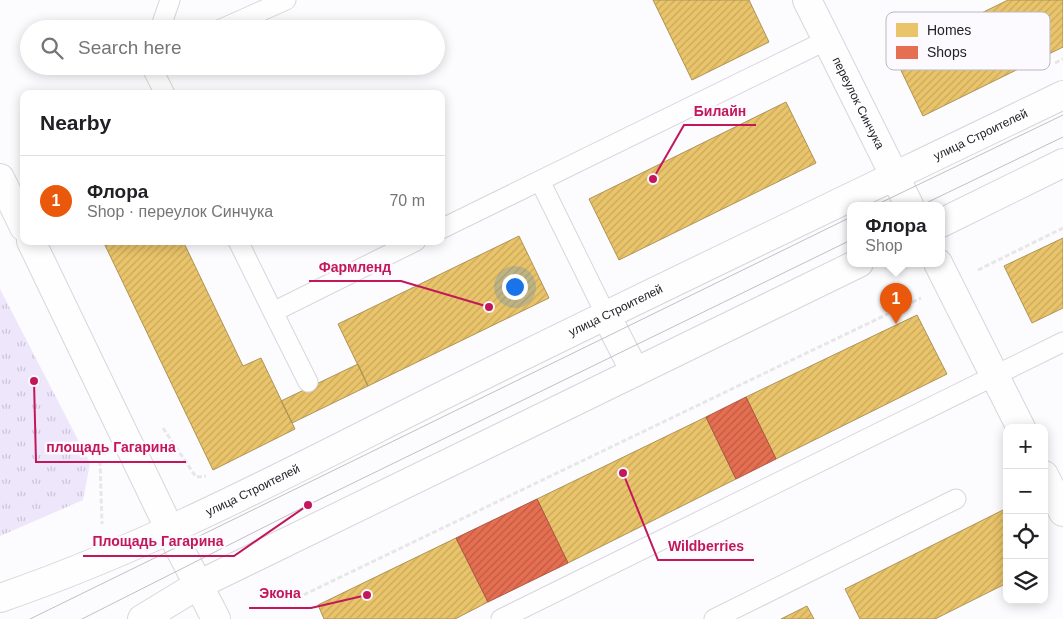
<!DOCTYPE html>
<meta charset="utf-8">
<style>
body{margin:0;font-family:Arial,sans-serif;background:#f2f2f2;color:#202124}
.controls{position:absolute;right:15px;bottom:15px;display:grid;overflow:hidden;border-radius:10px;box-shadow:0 2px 12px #0003}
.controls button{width:45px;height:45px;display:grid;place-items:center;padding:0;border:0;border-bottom:1px solid #e0e0e0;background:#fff;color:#202124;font:25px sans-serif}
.you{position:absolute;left:514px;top:286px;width:18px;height:18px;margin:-12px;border:4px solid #fff;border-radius:50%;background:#1a73e8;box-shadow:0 0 0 8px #1a73e833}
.badge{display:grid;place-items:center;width:32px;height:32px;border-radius:50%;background:#ea580c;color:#fff;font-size:16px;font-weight:700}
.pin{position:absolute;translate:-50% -41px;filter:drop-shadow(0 1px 2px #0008)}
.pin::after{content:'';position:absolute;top:26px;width:18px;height:15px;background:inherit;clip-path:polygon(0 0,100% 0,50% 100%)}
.popup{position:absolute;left:847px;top:202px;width:98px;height:65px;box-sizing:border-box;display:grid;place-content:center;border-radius:10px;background:#fff;filter:drop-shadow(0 1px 4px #0005);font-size:16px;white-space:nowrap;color:#757577}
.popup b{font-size:19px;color:#202124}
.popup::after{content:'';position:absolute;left:50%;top:100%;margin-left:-10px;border:10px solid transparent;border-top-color:#fff}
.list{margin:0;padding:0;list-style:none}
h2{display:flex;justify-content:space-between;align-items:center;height:65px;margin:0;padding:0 20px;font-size:21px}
h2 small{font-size:16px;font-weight:400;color:#757577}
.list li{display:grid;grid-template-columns:32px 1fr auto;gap:15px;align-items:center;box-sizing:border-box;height:90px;padding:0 20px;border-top:1px solid #e0e0e0}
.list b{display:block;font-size:19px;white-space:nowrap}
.list p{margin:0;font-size:16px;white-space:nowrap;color:#757577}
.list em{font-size:16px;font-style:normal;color:#757577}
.icon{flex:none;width:28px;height:28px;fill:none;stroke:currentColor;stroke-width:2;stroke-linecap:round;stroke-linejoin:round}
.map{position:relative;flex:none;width:1063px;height:619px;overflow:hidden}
.search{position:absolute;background:#fff;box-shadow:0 2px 12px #0003;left:20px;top:20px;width:425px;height:55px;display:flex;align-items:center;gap:12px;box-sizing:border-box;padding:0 18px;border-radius:28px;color:#757577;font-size:19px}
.panel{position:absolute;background:#fff;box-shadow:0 2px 12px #0003;left:20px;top:90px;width:425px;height:155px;border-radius:10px}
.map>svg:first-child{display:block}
</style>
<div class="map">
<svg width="1063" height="619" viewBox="0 0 1063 619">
<defs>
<pattern id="grass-tufts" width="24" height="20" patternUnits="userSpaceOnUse" patternTransform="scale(1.25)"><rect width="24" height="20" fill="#eee6fb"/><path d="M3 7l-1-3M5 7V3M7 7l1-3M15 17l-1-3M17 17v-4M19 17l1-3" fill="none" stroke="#ccc5d7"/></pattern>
<pattern id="homes-hatch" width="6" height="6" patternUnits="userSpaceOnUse" patternTransform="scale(1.25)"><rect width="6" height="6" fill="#e9c46a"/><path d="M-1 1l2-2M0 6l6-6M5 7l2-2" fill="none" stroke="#c8a85c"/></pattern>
<pattern id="shops-hatch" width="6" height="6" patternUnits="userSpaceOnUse" patternTransform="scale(1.25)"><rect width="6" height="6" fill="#e76f51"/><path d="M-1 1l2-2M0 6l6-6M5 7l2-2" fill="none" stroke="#bb5b43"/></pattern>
</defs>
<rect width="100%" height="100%" fill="#fcfbfd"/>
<path fill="url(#grass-tufts)" d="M 0,289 L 90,463 L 83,500 L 0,536 Z"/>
<path fill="url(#homes-hatch)" stroke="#ae9356" d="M 653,0 L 749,0 L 769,42 L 692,80 Z
M 1008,0 L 1063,0 L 1063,47 L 923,116 L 894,56 Z
M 786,102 L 816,163 L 619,260 L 589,199 Z
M 519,236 L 549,298 L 368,386 L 338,324 Z
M 1063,238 L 1063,308 L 1032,323 L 1004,266 Z
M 103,241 L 183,241 L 243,366 L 261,358 L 295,429 L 213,470 Z
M 917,315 L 947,374 L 776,459 L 746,397 Z
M 358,364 L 368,386 L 292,423 L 281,401 Z
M 706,417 L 736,479 L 568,563 L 537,499 Z
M 1007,508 L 1007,583 L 935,619 L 860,619 L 845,589 Z
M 456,538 L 488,602 L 455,619 L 324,619 L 318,605 Z
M 807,606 L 814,619 L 781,619 Z"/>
<path fill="url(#shops-hatch)" stroke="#ac5744" d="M 746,397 L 776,459 L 736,479 L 706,417 Z
M 537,499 L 568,563 L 488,602 L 456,538 Z"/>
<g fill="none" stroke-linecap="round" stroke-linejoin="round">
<g stroke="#d8d6db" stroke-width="21">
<path id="lane" d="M 160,29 L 170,0
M 221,29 L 286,0
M 151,66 L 165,94
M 540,181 L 606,315
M 441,229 L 827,40
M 238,241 L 273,312 L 416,241
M 273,312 L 308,382
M 501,619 L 1063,342
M 714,619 L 956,499"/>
</g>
<g stroke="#d8d6db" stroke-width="30">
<g id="street">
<path id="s1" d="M 807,0 L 909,205"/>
<path d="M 0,178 L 24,227"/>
<path d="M 31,241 L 170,530"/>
<path d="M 938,263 L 1021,428"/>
<path d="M 606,315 L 635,372"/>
<path d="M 1044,475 L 1063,512"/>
</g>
</g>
<g stroke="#d8d6db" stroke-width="30">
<g id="primary">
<path d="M 941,223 L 1063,163"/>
<path d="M 170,530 L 216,619"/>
<path id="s2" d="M 0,598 C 164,542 317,457 472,381 C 668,284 866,190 1063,95"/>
<path d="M 142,619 L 198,585 L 859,263"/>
</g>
</g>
<path stroke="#e7e7e7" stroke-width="3" stroke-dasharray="5 2.5" stroke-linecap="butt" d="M 1055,63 L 1063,59
M 978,270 L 1063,228
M 163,428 L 196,477 L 206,476
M 100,461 L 102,524
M 297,598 L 921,298"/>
<use href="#lane" stroke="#fffeff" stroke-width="19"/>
<use href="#street" stroke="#fffeff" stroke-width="28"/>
<use href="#primary" stroke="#fffeff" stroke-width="28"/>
<path stroke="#c1c0c2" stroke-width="1" d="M 876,205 L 1063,115
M 922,205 L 1063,137
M 30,619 L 851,217
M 82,619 L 308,505 L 851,240"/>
</g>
<g text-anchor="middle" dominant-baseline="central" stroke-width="5" stroke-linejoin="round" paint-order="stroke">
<g font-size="12" fill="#232027" stroke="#fcfafe">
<text stroke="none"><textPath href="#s1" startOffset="115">переулок Синчука</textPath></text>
<text stroke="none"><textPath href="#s2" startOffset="1085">улица Строителей</textPath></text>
<text stroke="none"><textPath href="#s2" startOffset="680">улица Строителей</textPath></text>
<text stroke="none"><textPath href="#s2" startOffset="275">улица Строителей</textPath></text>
</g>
</g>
<rect x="886" y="12" width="164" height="58" rx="8" fill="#fcfafe" stroke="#bbb9be" stroke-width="1"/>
<rect x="896" y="23" width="22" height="14" fill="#e9c46a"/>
<rect x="896" y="46" width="22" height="13" fill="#e76f51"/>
<g font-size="14" fill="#232027">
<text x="927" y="35">Homes</text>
<text x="927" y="57">Shops</text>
</g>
<path fill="none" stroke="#c2185b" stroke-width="2" d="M653 179L684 125H756M489 307L401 281H309M34 381L36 462H186M308 505L234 556H83M623 473L658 560H754M367 595L311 608H249"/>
<g fill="#c2185b" stroke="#fcfafe" stroke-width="2">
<circle cx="653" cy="179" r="5"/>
<circle cx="489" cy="307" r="5"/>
<circle cx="34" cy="381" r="5"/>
<circle cx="308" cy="505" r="5"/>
<circle cx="623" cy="473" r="5"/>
<circle cx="367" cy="595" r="5"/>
</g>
<g font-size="14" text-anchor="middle" font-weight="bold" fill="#c2185b" stroke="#fcfafe" stroke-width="5" stroke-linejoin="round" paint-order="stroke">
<text x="720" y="116">Билайн</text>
<text x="355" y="272">Фармленд</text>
<text x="111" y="452">площадь Гагарина</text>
<text x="158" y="546">Площадь Гагарина</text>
<text x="706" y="551">Wildberries</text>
<text x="280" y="598">Экона</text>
</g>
</svg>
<div class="controls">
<button>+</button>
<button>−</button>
<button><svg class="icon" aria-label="locate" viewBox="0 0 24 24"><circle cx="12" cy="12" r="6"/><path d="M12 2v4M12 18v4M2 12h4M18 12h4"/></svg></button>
<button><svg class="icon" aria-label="layers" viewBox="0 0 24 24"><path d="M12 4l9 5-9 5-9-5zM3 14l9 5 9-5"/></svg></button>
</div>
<div class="you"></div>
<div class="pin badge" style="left:896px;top:324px">1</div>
<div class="popup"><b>Флора</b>Shop</div>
<div class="search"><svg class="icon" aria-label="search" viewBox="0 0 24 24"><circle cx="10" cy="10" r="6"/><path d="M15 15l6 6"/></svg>Search here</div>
<section class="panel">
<h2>Nearby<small></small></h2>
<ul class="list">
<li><span class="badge">1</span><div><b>Флора</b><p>Shop · переулок Синчука</p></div><em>70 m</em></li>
</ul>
</section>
</div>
